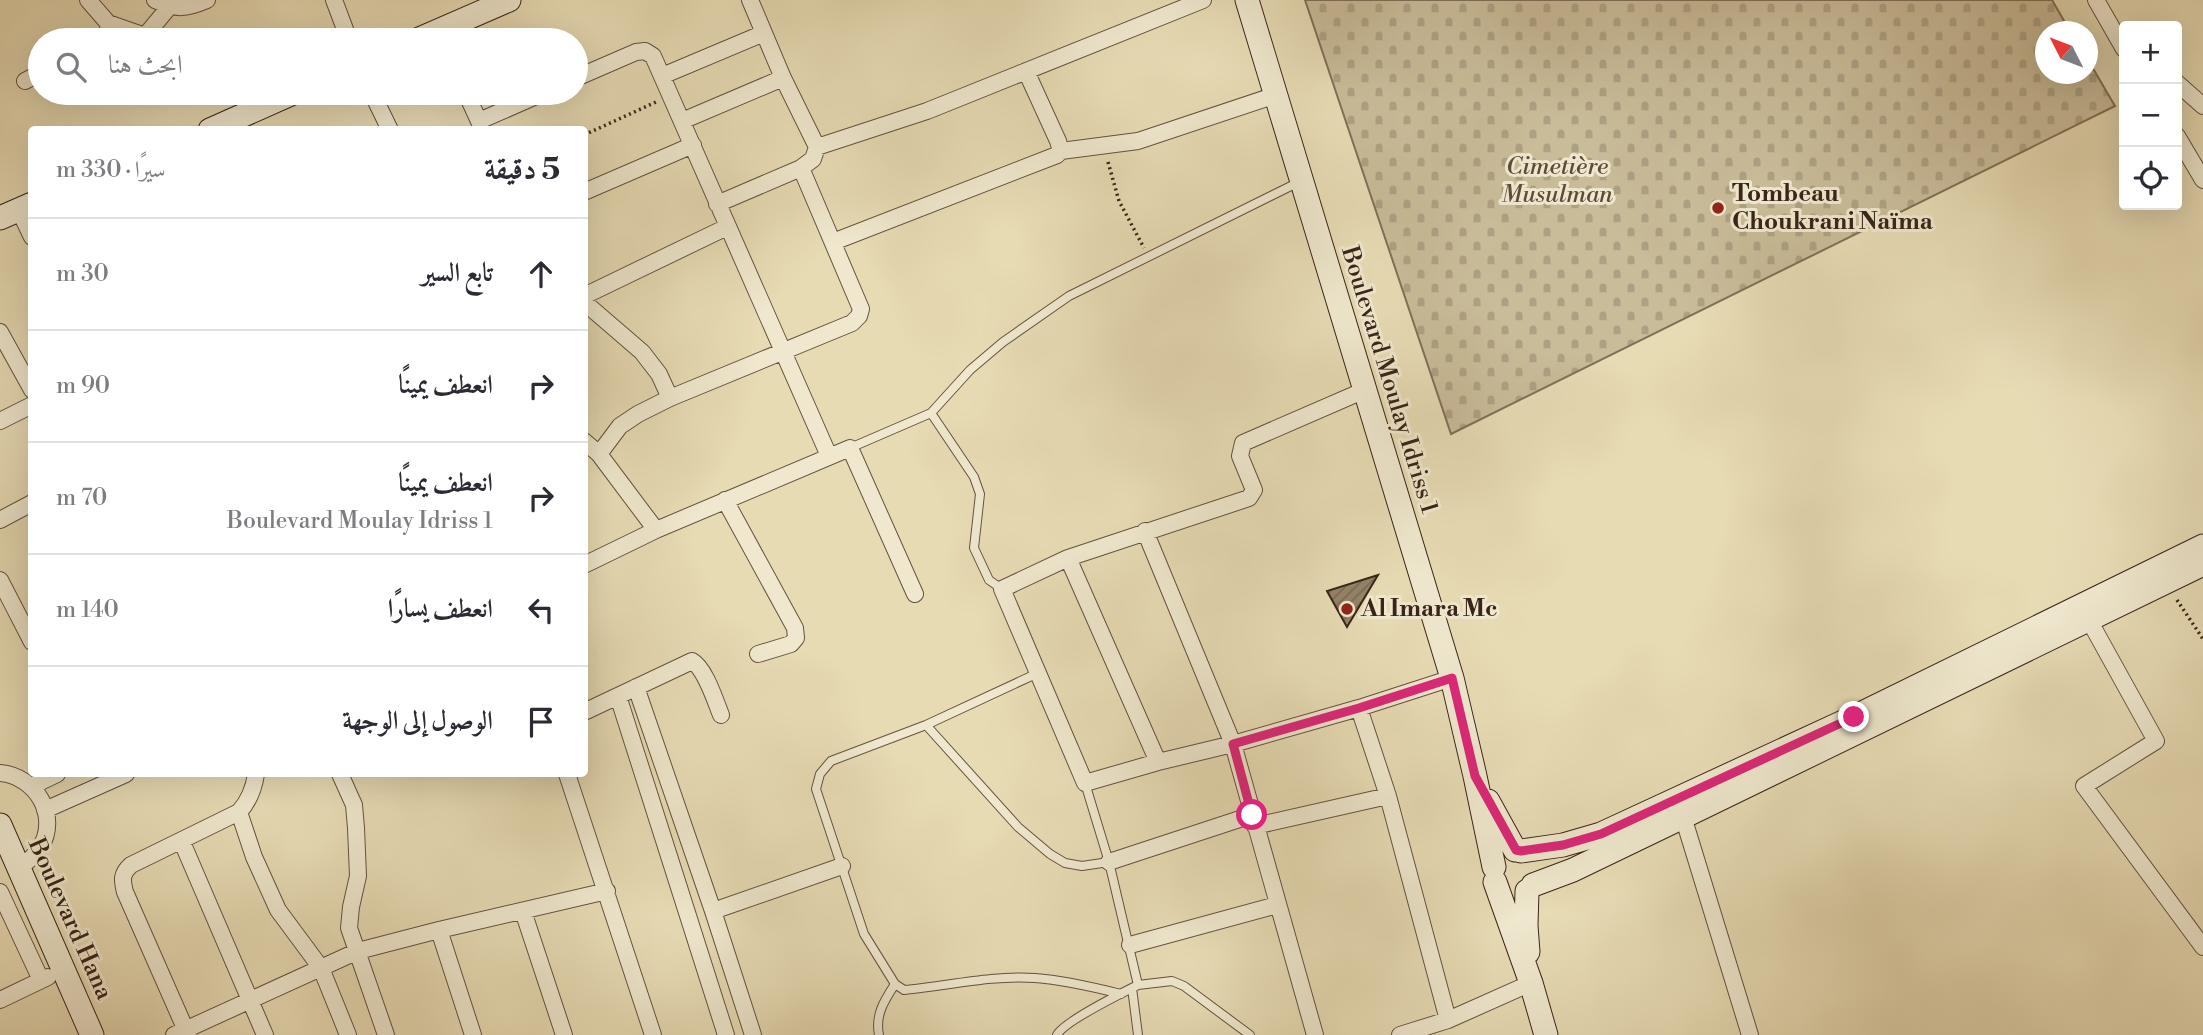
<!DOCTYPE html>
<html lang="ar">
<meta charset="utf-8">
<style>
body{margin:0;font-family:"Libre Bodoni",Amiri,serif;background:#f2f2f3;color:#2b2b33;direction:rtl}
.controls{position:absolute;right:21px;top:21px;display:grid;overflow:hidden;border-radius:7px;box-shadow:0 7px 28px #0002}
.controls button{width:63px;height:63px;display:grid;place-items:center;padding:0;border:0;border-bottom:2px solid #e1e1e2;background:#fff;color:#2b2b33;font:35px sans-serif}
.compass{position:absolute;left:2035px;top:21px;width:63px;height:63px;border-radius:50%;background:#fff;box-shadow:0 7px 28px #0002;rotate:312deg}
.stop{position:absolute;width:21px;height:21px;margin:-16px;border:5px solid #db2777;border-radius:50%;background:#fff}
.stop.end{background:#db2777;border-color:#fff;box-shadow:0 2px 7px #0008}
.list{margin:0;padding:0;list-style:none}
h2{display:flex;justify-content:space-between;align-items:center;height:91px;margin:0;padding:0 28px;font-size:30px}
h2 small{font-size:23px;font-weight:400;color:#7c7c81}
.list li{display:grid;grid-template-columns:46px 1fr auto;gap:21px;align-items:center;box-sizing:border-box;height:112px;padding:0 28px;border-top:2px solid #e1e1e2}
.list b{display:block;font-size:26px;white-space:nowrap}
.list p{margin:0;font-size:23px;white-space:nowrap;color:#7c7c81}
.list em{font-size:23px;font-style:normal;color:#7c7c81}
.icon{flex:none;width:38px;height:38px;fill:none;stroke:currentColor;stroke-width:2;stroke-linecap:round;stroke-linejoin:round}
.map{position:relative;flex:none;width:2203px;height:1035px;overflow:hidden;direction:ltr}
.search{position:absolute;background:#fff;box-shadow:0 7px 28px #0002;left:28px;top:28px;width:560px;height:77px;display:flex;align-items:center;gap:18px;box-sizing:border-box;padding:0 24px;border-radius:38px;color:#7c7c81;font-size:26px}
.panel{position:absolute;background:#fff;box-shadow:0 7px 28px #0002;left:28px;top:126px;width:560px;height:651px;border-radius:7px;direction:rtl}
.map>svg:first-child{display:block}
</style>
<div class="map">
<svg width="2203" height="1035" viewBox="0 0 2203 1035">
<defs>
<pattern id="cemetery-stones" width="16" height="16" patternUnits="userSpaceOnUse" patternTransform="scale(1.75)"><rect width="16" height="16" fill="#c9bc99"/><path d="M2 7V4a2 2 0 0 1 4 0v3zM10 15v-3a2 2 0 0 1 4 0v3z" fill="#ada183"/></pattern>
<pattern id="building-hatch" width="6" height="6" patternUnits="userSpaceOnUse" patternTransform="scale(1.75)"><rect width="6" height="6" fill="#938369"/><path d="M-1 1l2-2M0 6l6-6M5 7l2-2" fill="none" stroke="#796b55"/></pattern>
</defs>
<rect width="100%" height="100%" fill="#e7dbb4"/>
<filter id="stains"><feTurbulence type="fractalNoise" baseFrequency=".00286" numOctaves="4"/><feColorMatrix values="0 0 0 0 .2 0 0 0 0 .09 0 0 0 0 .02 0 0 0 .5 -.17"/></filter>
<radialGradient id="worn" r=".72"><stop offset=".6" stop-color="#630" stop-opacity="0"/><stop offset="1" stop-color="#630" stop-opacity=".3"/></radialGradient>
<path fill="url(#cemetery-stones)" stroke="#817058" stroke-width="2" d="M 1305,0 L 2052,0 L 2070,31 L 2046,32 L 2046,74 L 2088,74 L 2088,60 L 2115,106 L 1451,434 Z"/>
<path fill="url(#building-hatch)" stroke="#392418" stroke-width="2" d="M 1378,575 L 1347,627 L 1327,591 Z"/>
<g fill="none" stroke-linecap="round" stroke-linejoin="round">
<g stroke="#64523f" stroke-width="10">
<path id="lane" d="M 931,413 L 970,370 L 1003,342 L 1069,296 L 1299,182
M 850,448 L 931,413 L 974,477 L 980,494 L 974,548 L 989,580 L 1002,589
M 1038,673 L 926,725 L 1018,827 L 1050,854 L 1065,863 L 1082,866 L 1109,862
M 926,725 L 831,761 L 820,774 L 816,789 L 864,934 L 895,984 L 904,990 C 948,986 991,975 1035,978 C 1064,980 1093,987 1121,994
M 1138,985 L 1172,981 L 1184,986 L 1250,1035
M 1132,988 L 1138,1035
M 879,1035 C 875,1015 884,1001 895,984
M 1057,1035 C 1063,1022 1122,993 1138,985 L 1109,862 L 1085,783"/>
</g>
<g stroke="#64523f" stroke-width="18">
<path id="street" d="M 88,0 L 108,23 L 109,36 L 100,40
M 155,0 C 177,10 186,9 207,0
M 334,0 L 349,40
M 2096,0 L 2124,49
M 108,23 L 145,36 L 147,40
M 145,36 L 169,7
M 662,76 L 764,33
M 576,78 L 636,52 L 645,51 L 653,56 L 829,456
M 25,81 L 40,73
M 2177,83 L 2203,106
M 372,93 L 390,130
M 466,93 L 483,130
M 479,121 L 543,93
M 682,121 L 783,78
M 2177,136 L 2203,180
M 817,147 L 927,111 L 1203,0
M 1061,151 L 1138,141 L 1276,95
M 584,192 L 693,145
M 717,204 L 801,168
M 19,210 L 32,237
M 833,242 L 1057,155 L 1061,151 L 1058,141 L 1026,71
M 584,296 L 727,227
M 584,302 L 642,352 L 659,374 L 670,398
M 0,332 L 32,390
M 1365,390 L 1243,443 L 1240,456 L 1254,490 L 1249,498 L 1068,558 L 1002,589 L 1085,783 L 1158,762 L 1233,744 L 1359,708 L 1452,678
M 0,421 L 32,405
M 584,441 L 599,454 L 656,530
M 599,454 L 620,426 L 638,414 L 670,398 L 852,323 L 859,316 L 861,309 L 801,168 L 813,159 L 817,147 L 783,78 L 750,0
M 725,500 L 795,628 L 796,638 L 791,644 L 758,654
M 0,520 L 32,503
M 1145,531 L 1233,744 L 1315,1035
M 1068,558 L 1158,762
M 584,565 L 656,530 L 850,448 L 915,594
M 0,580 L 32,642
M 2084,611 L 2156,741 L 2084,786 L 2203,947
M 636,687 L 713,911 L 753,1035
M 618,696 L 726,1035
M 1359,708 L 1388,796 L 1448,1020
M 584,712 L 692,661 C 705,668 715,700 721,715
M 0,773 C 36,776 60,816 40,848 C 35,856 27,862 20,867
M 340,774 L 354,805 L 356,828 L 358,876 L 351,907 L 349,928 L 386,1035
M 567,774 L 653,1035
M 32,786 L 57,774
M 45,810 L 126,774
M 1681,810 L 1750,1035
M 239,812 L 254,857 L 278,910 L 321,968 L 348,1035
M 1255,826 L 1388,796
M 182,842 L 265,1035
M 1109,862 L 1252,815
M 0,892 L 41,980
M 523,911 L 564,1035
M 713,911 L 842,866
M 439,930 L 473,1035
M 1130,945 L 1277,905
M 0,1000 L 48,977
M 174,1035 L 358,951 L 439,930 L 607,891
M 188,1035 L 125,892 C 122,880 121,874 131,865 L 239,812 C 249,801 254,788 256,774
M 1400,1035 L 1448,1020 L 1531,983"/>
</g>
<g stroke="#392418" stroke-width="25">
<path id="secondary" d="M 1247,0 L 1452,678 L 1475,776 L 1494,867
M 417,40 L 509,0
M 210,130 L 293,93
M 0,218 L 32,204
M 1488,801 L 1515,850
M 0,825 L 92,1035
M 1521,851 L 1563,845 L 1601,834 L 1854,717 L 2203,546
M 1495,882 L 1531,983 L 1546,1035
M 1533,885 L 1573,870 L 1683,817 L 2203,564
M 1527,891 L 1526,926 L 1528,952"/>
</g>
<path stroke="#392418" stroke-width="3.5" stroke-dasharray="2 3.5" stroke-linecap="butt" d="M 584,135 L 656,102
M 1108,162 L 1119,201 L 1144,248
M 2177,600 L 2203,639"/>
<use href="#lane" stroke="#efe8ce" stroke-width="8"/>
<use href="#street" stroke="#efe8ce" stroke-width="16"/>
<use href="#secondary" stroke="#efe8ce" stroke-width="23"/>
</g>
<g fill="none" stroke-linecap="round" stroke-linejoin="round">
<path stroke="#db2777" stroke-width="9" d="M 1252,815 L 1233,744 L 1359,708 L 1452,678 L 1475,776 L 1516,850 L 1521,851 L 1563,845 L 1601,834 L 1854,717"/>
</g>
<g fill="#8f2418" stroke="#efe8ce" stroke-width="2.5">
<circle cx="1718" cy="208" r="7"/>
<circle cx="1347" cy="609" r="7"/>
</g>
<g text-anchor="middle" dominant-baseline="central" stroke-width="6" stroke-linejoin="round" paint-order="stroke">
<g font-size="24" font-style="italic" fill="#5d4a38" stroke="#efe8ce">
<text x="1557" y="167">Cimetière<tspan x="1557" dy="28">Musulman</tspan></text>
</g>
<g font-size="24" font-weight="bold" fill="#392418" stroke="#efe8ce" text-anchor="start">
<text x="1732" y="194">Tombeau<tspan x="1732" dy="28">Choukrani Naïma</tspan></text>
<text x="1361" y="609">Al Imara Mc</text>
</g>
<g font-size="24" fill="#392418" stroke="#efe8ce">
<text transform="translate(1389 380) rotate(73)">Boulevard Moulay Idriss 1</text>
<text transform="translate(70 919) rotate(66)">Boulevard Hana</text>
</g>
</g>
<rect width="100%" height="100%" filter="url(#stains)"/>
<rect width="100%" height="100%" fill="url(#worn)"/>
</svg>
<div class="controls">
<button>+</button>
<button>−</button>
<button><svg class="icon" aria-label="locate" viewBox="0 0 24 24"><circle cx="12" cy="12" r="6"/><path d="M12 2v4M12 18v4M2 12h4M18 12h4"/></svg></button>
</div>
<svg class="compass" viewBox="-18 -18 36 36"><path d="M0-13l5 13h-10z" fill="#e53935"/><path d="M0 13l5-13h-10z" fill="#7c7c81"/></svg>
<div class="stop" style="left:1252px;top:815px"></div>
<div class="stop end" style="left:1854px;top:717px"></div>
<div class="search"><svg class="icon" aria-label="search" viewBox="0 0 24 24"><circle cx="10" cy="10" r="6"/><path d="M15 15l6 6"/></svg>ابحث هنا</div>
<section class="panel">
<h2>5 دقيقة<small>سيرًا · 330 m</small></h2>
<ul class="list">
<li><svg class="icon" aria-label="ahead" viewBox="0 0 24 24"><path d="M12 20V5M6 11l6-6 6 6"/></svg><div><b>تابع السير</b></div><em>30 m</em></li>
<li><svg class="icon" aria-label="right" viewBox="0 0 24 24"><path d="M7 20v-9h11M14 6l5 5-5 5"/></svg><div><b>انعطف يمينًا</b></div><em>90 m</em></li>
<li><svg class="icon" aria-label="right" viewBox="0 0 24 24"><path d="M7 20v-9h11M14 6l5 5-5 5"/></svg><div><b>انعطف يمينًا</b><p>Boulevard Moulay Idriss 1</p></div><em>70 m</em></li>
<li><svg class="icon" aria-label="left" viewBox="0 0 24 24"><path d="M17 20v-9H6M10 6l-5 5 5 5"/></svg><div><b>انعطف يسارًا</b></div><em>140 m</em></li>
<li><svg class="icon" aria-label="arrive" viewBox="0 0 24 24"><path d="M6 21V4h12l-3 4 3 4H6"/></svg><div><b>الوصول إلى الوجهة</b></div></li>
</ul>
</section>
</div>
